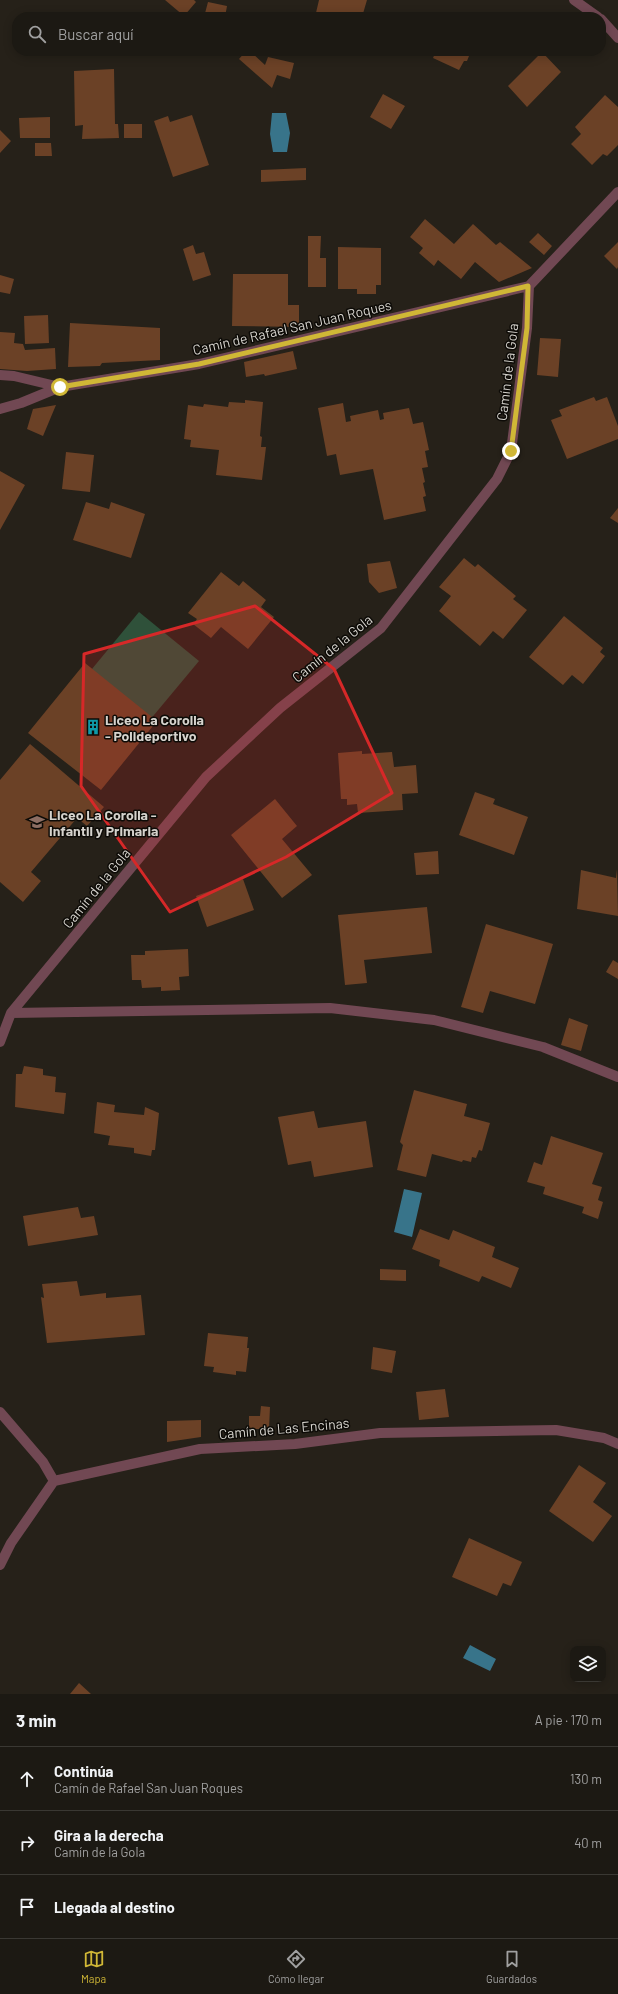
<!DOCTYPE html>
<html lang="es">
<meta charset="utf-8">
<style>
body{margin:0;font-family:Barlow,sans-serif;background:#292621;color:#f1f3f6}
.controls{position:absolute;right:12px;bottom:12px;display:grid;overflow:hidden;border-radius:8px;box-shadow:0 2px 10px #0003}
.controls button{width:36px;height:36px;display:grid;place-items:center;padding:0;border:0;border-bottom:1px solid #3a3833;background:#1c1913;color:#f1f3f6;font:20px sans-serif}
.stop{position:absolute;width:12px;height:12px;margin:-9px;border:3px solid #d0b736;border-radius:50%;background:#fff}
.stop.end{background:#d0b736;border-color:#fff;box-shadow:0 1px 4px #0008}
.list{margin:0;padding:0;list-style:none}
h2{display:flex;justify-content:space-between;align-items:center;height:52px;margin:0;padding:0 16px;font-size:17px}
h2 small{font-size:13px;font-weight:400;color:#a0a0a0}
.list li{display:grid;grid-template-columns:26px 1fr auto;gap:12px;align-items:center;box-sizing:border-box;height:64px;padding:0 16px;border-top:1px solid #3a3833}
.list b{display:block;font-size:15px;white-space:nowrap}
.list p{margin:0;font-size:13px;white-space:nowrap;color:#a0a0a0}
.list em{font-size:13px;font-style:normal;color:#a0a0a0}
.icon{flex:none;width:22px;height:22px;fill:none;stroke:currentColor;stroke-width:2;stroke-linecap:round;stroke-linejoin:round}
.map{position:relative;flex:none;width:618px;height:1694px;overflow:hidden}
.search{position:absolute;background:#1c1913;box-shadow:0 2px 10px #0003;left:12px;right:12px;top:12px;height:44px;display:flex;align-items:center;gap:10px;box-sizing:border-box;padding:0 14px;border-radius:16px;color:#a0a0a0;font-size:15px}
.sheet{height:244px;background:#1c1913}
nav{display:flex;justify-content:space-around;align-items:center;box-sizing:border-box;height:56px;border-top:1px solid #3a3833;background:#1c1913;font-size:11px;color:#a0a0a0}
nav a{display:grid;justify-items:center;gap:2px}
nav .on{color:#d0b736}
.map>svg:first-child{display:block}
</style>
<div class="map">
<svg width="618" height="1694" viewBox="0 0 618 1694">
<rect width="100%" height="100%" fill="#262119"/>
<path fill="#2f513a" d="M 139,612 L 199,661 L 99,781 L 40,732 Z"/>
<path fill="#38748a" d="M 272,113 L 286,113 L 290,133 L 287,152 L 273,152 L 270,134 Z
M 404,1189 L 422,1193 L 412,1237 L 394,1232 Z
M 470,1645 L 496,1659 L 490,1671 L 463,1658 Z"/>
<path fill="#6b4126" d="M 165,0 L 194,0 L 196,2 L 184,16 Z
M 319,0 L 367,0 L 362,17 L 315,17 Z
M 208,2 L 227,6 L 225,17 L 204,17 Z
M 246,51 L 250,51 L 265,65 L 268,57 L 294,63 L 290,79 L 277,75 L 272,88 L 239,59 Z
M 436,51 L 471,51 L 467,61 L 464,61 L 459,70 L 433,58 Z
M 542,52 L 561,72 L 527,107 L 508,86 Z
M 114,69 L 115,124 L 118,124 L 119,138 L 82,139 L 83,125 L 75,126 L 74,71 Z
M 383,94 L 405,106 L 391,129 L 370,117 Z
M 605,95 L 618,107 L 618,145 L 607,156 L 603,154 L 592,165 L 571,144 L 581,134 L 575,127 Z
M 192,115 L 209,165 L 173,177 L 154,121 L 168,116 L 170,122 Z
M 50,117 L 50,138 L 20,138 L 19,118 Z
M 124,124 L 142,124 L 142,138 L 124,138 Z
M 0,130 L 11,141 L 0,153 Z
M 35,143 L 51,143 L 52,156 L 35,156 Z
M 306,168 L 306,180 L 261,182 L 261,170 Z
M 425,219 L 454,244 L 473,224 L 496,245 L 500,242 L 532,268 L 499,282 L 475,262 L 461,279 L 438,260 L 434,266 L 419,253 L 423,248 L 410,237 Z
M 538,233 L 552,246 L 544,255 L 529,242 Z
M 308,236 L 321,236 L 320,258 L 326,258 L 326,287 L 308,287 Z
M 618,242 L 618,267 L 617,269 L 604,256 Z
M 193,245 L 196,254 L 204,252 L 211,275 L 193,281 L 183,249 Z
M 338,247 L 381,248 L 381,285 L 376,285 L 376,294 L 357,294 L 357,289 L 338,289 Z
M 233,274 L 288,274 L 288,305 L 299,305 L 299,327 L 232,326 Z
M 0,275 L 14,279 L 10,294 L 0,292 Z
M 48,315 L 49,343 L 25,344 L 24,316 Z
M 70,323 L 160,328 L 160,360 L 102,363 L 100,366 L 68,367 Z
M 0,332 L 15,333 L 14,343 L 23,344 L 25,350 L 55,348 L 56,369 L 27,371 L 0,369 Z
M 540,338 L 561,339 L 558,377 L 537,375 Z
M 293,351 L 297,369 L 265,376 L 264,374 L 246,377 L 244,362 Z
M 594,397 L 596,401 L 607,397 L 618,426 L 618,439 L 567,459 L 551,420 L 562,416 L 559,410 Z
M 245,400 L 263,402 L 260,436 L 262,437 L 261,447 L 266,447 L 262,480 L 216,475 L 219,450 L 190,447 L 191,440 L 184,439 L 188,405 L 203,407 L 204,404 L 228,407 L 229,402 L 245,403 Z
M 343,403 L 346,422 L 351,421 L 350,416 L 378,410 L 380,420 L 384,419 L 383,413 L 409,408 L 413,424 L 423,422 L 429,450 L 425,451 L 428,467 L 422,468 L 425,482 L 423,483 L 426,496 L 423,497 L 426,511 L 384,520 L 373,469 L 340,475 L 336,454 L 327,456 L 318,408 Z
M 56,405 L 43,436 L 27,429 L 33,409 Z
M 66,452 L 94,455 L 90,492 L 62,489 Z
M 0,471 L 25,485 L 0,530 Z
M 86,502 L 109,509 L 111,502 L 145,514 L 131,558 L 73,540 Z
M 618,508 L 618,523 L 610,518 Z
M 464,558 L 475,567 L 478,564 L 516,596 L 513,599 L 527,610 L 503,639 L 493,631 L 480,646 L 439,611 L 451,596 L 439,587 Z
M 390,561 L 397,588 L 379,593 L 369,582 L 367,564 Z
M 221,572 L 239,586 L 243,581 L 266,600 L 261,607 L 274,617 L 248,649 L 221,627 L 211,638 L 193,624 L 197,619 L 188,613 Z
M 564,616 L 603,648 L 600,652 L 605,656 L 583,684 L 572,675 L 563,685 L 529,657 Z
M 85,663 L 157,721 L 101,790 L 28,733 Z
M 30,744 L 104,807 L 87,826 L 77,818 L 31,872 L 41,881 L 23,902 L 0,882 L 0,780 Z
M 362,751 L 362,754 L 392,752 L 394,767 L 416,765 L 418,793 L 402,794 L 403,810 L 358,813 L 357,804 L 347,805 L 347,799 L 341,799 L 338,753 Z
M 475,792 L 495,799 L 493,804 L 528,817 L 514,855 L 459,835 Z
M 275,799 L 297,826 L 282,839 L 312,875 L 282,898 L 231,835 Z
M 438,851 L 439,874 L 416,875 L 414,853 Z
M 617,869 L 618,916 L 577,909 L 581,870 L 616,878 Z
M 243,879 L 254,910 L 207,927 L 196,896 Z
M 427,907 L 432,953 L 364,960 L 367,983 L 345,985 L 338,915 Z
M 486,924 L 553,944 L 535,1004 L 490,991 L 483,1013 L 461,1007 Z
M 188,949 L 189,976 L 179,977 L 180,990 L 161,991 L 161,987 L 142,988 L 141,980 L 132,980 L 131,955 L 145,955 L 145,951 Z
M 613,960 L 618,963 L 618,979 L 606,972 Z
M 569,1018 L 588,1025 L 581,1051 L 561,1045 Z
M 24,1066 L 43,1069 L 43,1075 L 56,1077 L 55,1092 L 66,1093 L 64,1114 L 15,1107 L 16,1074 L 22,1074 Z
M 414,1090 L 467,1104 L 464,1116 L 490,1123 L 482,1151 L 479,1150 L 476,1158 L 472,1157 L 471,1162 L 463,1160 L 462,1162 L 432,1154 L 426,1177 L 397,1170 L 403,1145 L 400,1142 Z
M 97,1102 L 115,1105 L 114,1112 L 144,1115 L 145,1107 L 159,1113 L 155,1150 L 152,1150 L 151,1156 L 134,1153 L 134,1148 L 108,1145 L 110,1136 L 94,1133 Z
M 314,1111 L 318,1128 L 366,1121 L 373,1167 L 314,1177 L 311,1161 L 288,1165 L 278,1117 Z
M 551,1136 L 603,1153 L 592,1184 L 602,1187 L 598,1200 L 603,1202 L 598,1219 L 582,1213 L 584,1207 L 543,1194 L 545,1187 L 527,1182 L 534,1162 L 542,1165 Z
M 78,1207 L 81,1218 L 94,1216 L 98,1235 L 28,1246 L 23,1216 Z
M 420,1229 L 449,1240 L 453,1230 L 495,1247 L 492,1257 L 519,1268 L 511,1288 L 482,1276 L 479,1282 L 439,1266 L 440,1260 L 412,1249 Z
M 380,1269 L 406,1270 L 406,1281 L 380,1280 Z
M 77,1281 L 80,1296 L 106,1293 L 106,1298 L 141,1295 L 145,1335 L 47,1343 L 41,1297 L 44,1298 L 42,1284 Z
M 208,1333 L 248,1337 L 247,1348 L 249,1348 L 246,1372 L 236,1371 L 236,1375 L 213,1372 L 214,1367 L 204,1366 Z
M 373,1347 L 396,1351 L 392,1373 L 371,1369 Z
M 445,1389 L 449,1417 L 419,1420 L 416,1392 Z
M 261,1406 L 270,1407 L 269,1429 L 249,1429 L 249,1416 L 260,1416 Z
M 201,1420 L 201,1437 L 167,1442 L 167,1421 Z
M 579,1465 L 606,1483 L 593,1502 L 612,1516 L 593,1542 L 549,1511 Z
M 469,1538 L 522,1562 L 511,1586 L 503,1583 L 497,1596 L 452,1577 Z
M 79,1683 L 91,1694 L 70,1694 Z"/>
<g fill="none" stroke-linecap="round" stroke-linejoin="round">
<path stroke="#714853" stroke-width="10" d="M 574,0 L 598,17
M 601,19 L 618,38
M 0,375 L 14,376 L 60,387
M 0,409 L 21,403 L 60,387 L 199,364 L 529,286
M 11,1013 L 330,1008 L 434,1020 L 543,1047 L 618,1077
M 0,1042 L 11,1013 L 206,777 L 280,708 L 381,628 L 497,479 L 511,451 L 527,328 L 529,286 L 618,192
M 0,1412 L 43,1462 L 54,1481
M 0,1565 L 11,1543 L 54,1481 L 200,1449 L 295,1444 L 380,1433 L 556,1430 L 604,1438 L 618,1444"/>
</g>
<g fill="none" stroke-linecap="round" stroke-linejoin="round">
<path stroke="#d0b736" stroke-width="5" d="M 60,387 L 199,364 L 528,286 L 527,328 L 511,451"/>
</g>
<path fill="#d62828" fill-opacity="0.2" stroke="#d62828" stroke-width="3" stroke-linejoin="round" d="M 255,606 L 334,669 L 392,793 L 286,857 L 170,912 L 81,786 L 84,654 Z"/>
<defs>
<g id="building-bare" transform="scale(1.2)"><path d="M-4-6H4V6H1V3H-1V6H-4ZM-2.5-4.3h1.7v1.8h-1.7ZM.8-4.3h1.7v1.8H.8ZM-2.5-1h1.7V.8h-1.7ZM.8-1h1.7V.8H.8Z" fill="#0f9aa8" stroke="#0d0b07" stroke-width="2.5" paint-order="stroke"/></g>
<g id="school-bare" transform="scale(1.2)"><path d="M0-5L7-2L0 1L-7-2ZM-4 1L0 2.5L4 1V4Q0 6-4 4Z" fill="#8d6e63" stroke="#0d0b07" stroke-width="2.5" paint-order="stroke"/></g>
</defs>
<g fill-rule="evenodd">
<use href="#building-bare" x="93" y="727"/>
<use href="#school-bare" x="37" y="822"/>
</g>
<g text-anchor="middle" dominant-baseline="central" stroke-width="3" stroke-linejoin="round" paint-order="stroke">
<g font-size="14" fill="#d6d3cd" stroke="#0d0b07">
<text transform="translate(292 327) rotate(-13)">Camín de Rafael San Juan Roques</text>
<text transform="translate(507 372) rotate(-83)">Camín de la Gola</text>
<text transform="translate(332 648) rotate(-39)">Camín de la Gola</text>
<text transform="translate(96 888) rotate(-51)">Camín de la Gola</text>
<text transform="translate(284 1428) rotate(-5)">Camín de Las Encinas</text>
</g>
<g font-size="14" font-weight="bold" fill="#d6d3cd" stroke="#0d0b07" text-anchor="start">
<text x="105" y="719">Liceo La Corolla<tspan x="105" dy="16">- Polideportivo</tspan></text>
<text x="49" y="814">Liceo La Corolla -<tspan x="49" dy="16">Infantil y Primaria</tspan></text>
</g>
</g>
</svg>
<div class="controls">
<button><svg class="icon" aria-label="layers" viewBox="0 0 24 24"><path d="M12 4l9 5-9 5-9-5zM3 14l9 5 9-5"/></svg></button>
</div>
<div class="stop" style="left:60px;top:387px"></div>
<div class="stop end" style="left:511px;top:451px"></div>
<div class="search"><svg class="icon" aria-label="search" viewBox="0 0 24 24"><circle cx="10" cy="10" r="6"/><path d="M15 15l6 6"/></svg>Buscar aquí</div>
</div>
<section class="sheet">
<h2>3 min<small>A pie · 170 m</small></h2>
<ul class="list">
<li><svg class="icon" aria-label="ahead" viewBox="0 0 24 24"><path d="M12 20V5M6 11l6-6 6 6"/></svg><div><b>Continúa</b><p>Camín de Rafael San Juan Roques</p></div><em>130 m</em></li>
<li><svg class="icon" aria-label="right" viewBox="0 0 24 24"><path d="M7 20v-9h11M14 6l5 5-5 5"/></svg><div><b>Gira a la derecha</b><p>Camín de la Gola</p></div><em>40 m</em></li>
<li><svg class="icon" aria-label="arrive" viewBox="0 0 24 24"><path d="M6 21V4h12l-3 4 3 4H6"/></svg><div><b>Llegada al destino</b></div></li>
</ul>
</section>
<nav>
<a class="on"><svg class="icon" aria-label="map" viewBox="0 0 24 24"><path d="M3 6l6-2 6 2 6-2v14l-6 2-6-2-6 2zM9 4v14M15 6v14"/></svg>Mapa</a>
<a><svg class="icon" aria-label="directions" viewBox="0 0 24 24"><path d="M12 3l9 9-9 9-9-9zM9 14v-3h6M13 9l2 2-2 2"/></svg>Cómo llegar</a>
<a><svg class="icon" aria-label="saved" viewBox="0 0 24 24"><path d="M7 4h10v16l-5-4-5 4z"/></svg>Guardados</a>
</nav>
